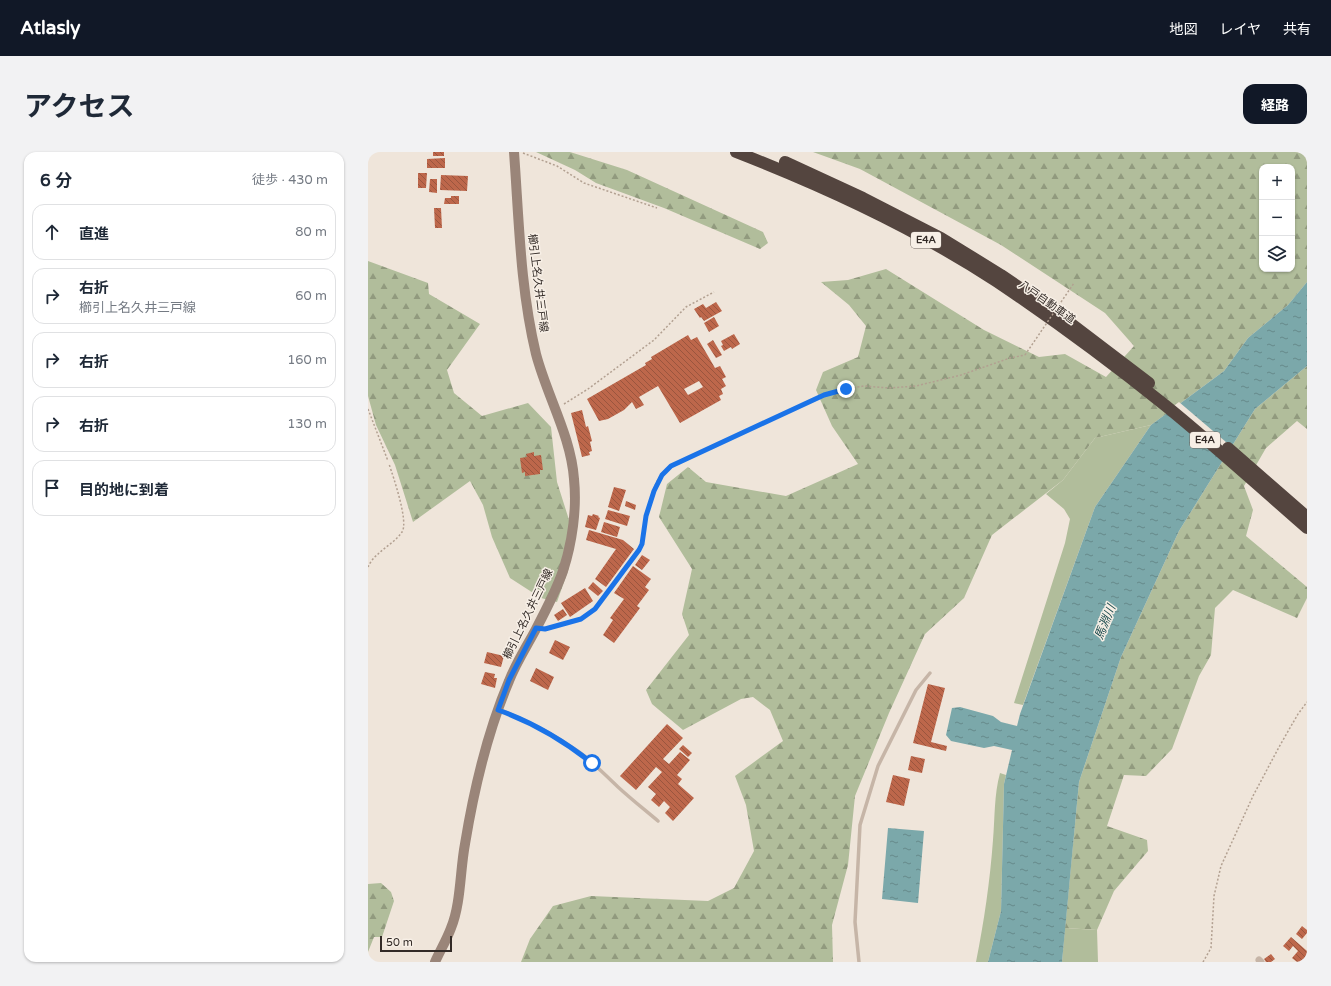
<!DOCTYPE html>
<html lang="ja">
<meta charset="utf-8">
<style>
body{margin:0;font-family:"Varela Round","Noto Sans JP",sans-serif;background:#f2f2f3;color:#1f2937}
.controls{position:absolute;right:12px;top:12px;display:grid;overflow:hidden;border-radius:8px;box-shadow:0 1px 3px #0004}
.controls button{width:36px;height:36px;display:grid;place-items:center;padding:0;border:0;border-bottom:1px solid #e0e1e3;background:#fff;color:#1f2937;font:20px sans-serif}
.scale{position:absolute;left:12px;bottom:10px;width:72px;box-sizing:border-box;padding-left:4px;border:2px solid #332b27;border-top:0;font-size:11px;line-height:14px;white-space:nowrap;color:#332b27;-webkit-text-stroke:3px #f7efe6;paint-order:stroke}
.stop{position:absolute;width:12px;height:12px;margin:-9px;border:3px solid #1a73e8;border-radius:50%;background:#fff}
.stop.end{background:#1a73e8;border-color:#fff;box-shadow:0 1px 4px #0008}
.list{margin:0;padding:0;list-style:none}
h2{display:flex;justify-content:space-between;align-items:center;height:52px;margin:0;padding:0 16px;font-size:17px}
h2 small{font-size:13px;font-weight:400;color:#747a83}
.list li{display:grid;grid-template-columns:26px 1fr auto;gap:12px;align-items:center;box-sizing:border-box;height:56px;margin:0 8px 8px;padding:0 8px;border:1px solid #e0e1e3;border-radius:12px}
.list b{display:block;font-size:15px;white-space:nowrap}
.list p{margin:0;font-size:13px;white-space:nowrap;color:#747a83}
.list em{font-size:13px;font-style:normal;color:#747a83}
.icon{flex:none;width:22px;height:22px;fill:none;stroke:currentColor;stroke-width:2;stroke-linecap:round;stroke-linejoin:round}
.map{position:relative;flex:none;width:939px;height:810px;overflow:hidden;border-radius:12px}
header{display:flex;align-items:center;gap:24px;box-sizing:border-box;height:56px;padding:0 20px;background:#111827;color:#fff}
header strong{font-size:19px}
nav{display:flex;gap:22px;margin-inline-start:auto;font-size:14px}
.intro{display:flex;align-items:center;justify-content:space-between;box-sizing:border-box;height:96px;padding:0 24px}
h1{margin:0;font-size:28px}
.button{padding:10px 18px;border-radius:12px;background:#111827;color:#fff;font-size:14px;font-weight:700}
main{display:flex;gap:24px;padding:0 24px}
aside{flex:1;background:#fff;border-radius:12px;box-shadow:0 1px 3px #0004}
.map>svg:first-child{display:block}
</style>
<header>
<strong>Atlasly</strong>
<nav><a>地図</a><a>レイヤ</a><a>共有</a></nav>
</header>
<div class="intro"><h1>アクセス</h1><a class="button">経路</a></div>
<main>
<aside>
<h2>6 分<small>徒歩 · 430 m</small></h2>
<ul class="list">
<li><svg class="icon" aria-label="ahead" viewBox="0 0 24 24"><path d="M12 20V5M6 11l6-6 6 6"/></svg><div><b>直進</b></div><em>80 m</em></li>
<li><svg class="icon" aria-label="right" viewBox="0 0 24 24"><path d="M7 20v-9h11M14 6l5 5-5 5"/></svg><div><b>右折</b><p>櫛引上名久井三戸線</p></div><em>60 m</em></li>
<li><svg class="icon" aria-label="right" viewBox="0 0 24 24"><path d="M7 20v-9h11M14 6l5 5-5 5"/></svg><div><b>右折</b></div><em>160 m</em></li>
<li><svg class="icon" aria-label="right" viewBox="0 0 24 24"><path d="M7 20v-9h11M14 6l5 5-5 5"/></svg><div><b>右折</b></div><em>130 m</em></li>
<li><svg class="icon" aria-label="arrive" viewBox="0 0 24 24"><path d="M6 21V4h12l-3 4 3 4H6"/></svg><div><b>目的地に到着</b></div></li>
</ul>
</aside>
<div class="map">
<svg width="939" height="810" viewBox="0 0 939 810">
<defs>
<pattern id="forest-firs" width="22" height="20" patternUnits="userSpaceOnUse"><rect width="22" height="20" fill="#b1bd9b"/><path d="M5 1l3.5 6h-7zM16 11l3.5 6h-7z" fill="#919a7e"/></pattern>
<pattern id="water-ripples" width="26" height="14" patternUnits="userSpaceOnUse"><rect width="26" height="14" fill="#7ba8aa"/><path d="M2 4q2-2 4 0t4 0M15 11q2-2 4 0t4 0" fill="none" stroke="#65898a"/></pattern>
<pattern id="building-back-hatch" width="6" height="6" patternUnits="userSpaceOnUse"><rect width="6" height="6" fill="#bd674b"/><path d="M-1 5l2 2M0 0l6 6M5-1l2 2" fill="none" stroke="#9a553e"/></pattern>
</defs>
<rect width="100%" height="100%" fill="#efe5da"/>
<path fill="#b1bd9b" d="M 783,273 L 727,355 L 655,553 L 646,551 L 697,391 L 702,367 L 696,357 L 678,342 L 695,328 L 727,286 Z
M 632,621 L 638,623 L 636,632 L 633,759 L 620,810 L 608,810 C 616,770 622,729 625,688 C 627,665 626,643 632,621 Z
M 697,776 L 729,778 L 730,810 L 694,810 Z"/>
<path fill="url(#forest-firs)" fill-rule="evenodd" d="M 168,0 L 202,0 L 259,18 L 395,80 L 400,91 L 392,97 L 296,56 L 228,31 L 207,18 Z
M 445,0 L 939,0 L 939,130 L 920,153 L 880,186 L 856,219 L 783,273 L 727,286 L 695,328 L 624,383 L 596,446 L 557,482 L 521,561 L 487,644 L 480,713 L 464,773 L 465,810 L 153,810 L 162,787 L 185,754 L 223,744 L 340,749 L 366,736 L 386,699 L 378,653 L 367,624 L 415,589 L 402,558 L 385,545 L 373,547 L 315,578 L 284,552 L 278,538 L 321,483 L 314,462 L 324,417 L 291,365 L 299,332 L 320,315 L 338,330 L 418,344 L 490,312 L 464,274 L 448,238 L 455,220 L 490,205 L 498,174 L 481,153 L 453,130 L 480,128 L 518,117 L 616,178 L 671,205 L 697,202 L 738,225 L 766,194 L 737,161 L 633,93 L 492,17 ZM 894,15 L 924,15 L 924,117 L 894,117 Z
M 0,109 L 60,131 L 61,142 L 112,172 L 79,218 L 86,241 L 114,264 L 160,251 L 183,275 L 189,330 L 202,371 L 201,416 L 189,450 L 173,446 L 142,426 L 124,385 L 115,353 L 102,329 L 45,370 L 27,313 L 8,273 L 0,244 Z
M 939,214 L 939,277 L 929,269 L 898,296 L 876,334 L 885,358 L 878,384 L 939,435 L 939,446 L 929,466 L 865,438 L 847,456 L 843,503 L 831,524 L 804,597 L 778,624 L 756,623 L 739,674 L 779,688 L 780,699 L 746,739 L 729,778 L 697,776 L 711,630 L 753,505 L 811,379 L 887,257 Z
M 13,731 L 23,740 L 26,749 L 14,785 L 6,785 L 0,800 L 0,732 Z"/>
<path fill="url(#water-ripples)" d="M 939,130 L 939,214 L 887,257 L 811,379 L 753,505 L 711,630 L 694,810 L 620,810 L 633,759 L 636,632 L 644,598 L 626,594 L 616,596 L 583,589 L 578,583 L 584,556 L 592,555 L 625,564 L 633,570 L 649,574 L 652,562 L 727,355 L 783,273 L 856,219 L 880,186 L 920,153 Z
M 520,676 L 556,679 L 550,751 L 514,747 Z"/>
<path fill="#efe5da" d="M 811,250 L 865,296 L 857,309 L 798,259 Z"/>
<path fill="url(#building-back-hatch)" fill-rule="evenodd" d="M 65,0 L 76,0 L 76,4 L 65,4 Z
M 77,6 L 77,16 L 59,16 L 59,7 Z
M 50,21 L 59,21 L 58,36 L 50,36 Z
M 73,23 L 100,24 L 99,39 L 72,38 Z
M 62,27 L 69,27 L 69,41 L 61,40 Z
M 83,44 L 91,44 L 91,52 L 76,52 L 77,46 L 83,46 Z
M 66,56 L 73,56 L 74,76 L 67,76 Z
M 348,150 L 354,159 L 336,169 L 333,165 L 332,166 L 326,157 L 335,152 L 338,156 Z
M 346,165 L 351,174 L 341,180 L 336,171 Z
M 366,182 L 372,192 L 364,197 L 363,195 L 356,199 L 353,194 L 355,193 L 353,189 Z
M 320,183 L 323,188 L 329,185 L 347,216 L 352,214 L 358,225 L 354,227 L 358,234 L 353,237 L 355,242 L 351,244 L 353,248 L 312,271 L 290,234 L 271,245 L 276,253 L 268,257 L 264,250 L 256,258 L 240,267 L 231,269 L 219,247 L 278,213 L 277,211 L 284,207 L 283,205 ZM 331,229 L 335,235 L 320,243 L 316,237 Z
M 345,188 L 354,203 L 348,206 L 339,192 Z
M 214,258 L 218,275 L 220,274 L 224,289 L 222,290 L 224,299 L 221,300 L 222,303 L 214,305 L 203,261 Z
M 166,300 L 166,304 L 173,303 L 175,318 L 172,318 L 172,322 L 157,324 L 157,320 L 154,321 L 152,306 L 159,305 L 158,302 Z
M 246,335 L 258,338 L 251,359 L 240,355 Z
M 258,349 L 268,353 L 267,358 L 257,354 Z
M 240,358 L 262,364 L 259,374 L 237,367 Z
M 225,362 L 231,364 L 230,365 L 232,366 L 228,378 L 217,375 L 220,363 L 224,364 Z
M 236,370 L 252,375 L 249,385 L 233,380 Z
M 221,378 L 255,388 L 266,397 L 238,435 L 227,427 L 248,397 L 218,388 Z
M 274,403 L 282,408 L 274,418 L 267,413 Z
M 265,414 L 283,427 L 277,435 L 281,438 L 269,454 L 272,456 L 246,491 L 235,483 L 245,468 L 242,466 L 256,447 L 246,441 Z
M 225,430 L 235,439 L 230,444 L 220,436 Z
M 217,436 L 225,449 L 202,465 L 193,451 Z
M 195,457 L 199,463 L 190,469 L 186,463 Z
M 187,488 L 202,495 L 195,508 L 181,501 Z
M 119,500 L 136,504 L 133,515 L 116,511 Z
M 168,516 L 186,525 L 180,538 L 162,529 Z
M 117,520 L 127,522 L 126,526 L 129,526 L 127,536 L 113,532 Z
M 560,532 L 577,536 L 563,590 L 579,594 L 578,599 L 545,591 Z
M 299,572 L 315,586 L 295,607 L 301,612 L 312,600 L 322,608 L 309,623 L 314,627 L 310,632 L 326,646 L 305,669 L 297,661 L 302,655 L 296,649 L 291,655 L 283,648 L 288,642 L 280,635 L 294,620 L 288,615 L 268,638 L 252,624 Z
M 315,593 L 324,601 L 320,605 L 311,597 Z
M 543,604 L 557,607 L 554,621 L 540,618 Z
M 525,623 L 542,627 L 536,654 L 518,650 Z
M 934,774 L 939,778 L 939,781 L 934,787 L 928,782 Z
M 923,785 L 939,799 L 939,807 L 937,810 L 929,810 L 924,806 L 930,799 L 925,794 L 921,799 L 915,794 Z
M 903,802 L 907,807 L 903,810 L 898,810 L 896,807 Z"/>
<g fill="none" stroke-linecap="round" stroke-linejoin="round">
<path stroke="#b2a091" stroke-width="1.5" stroke-dasharray="2 2" stroke-linecap="butt" d="M 155,1 L 189,14 L 216,31 L 289,56
M 196,252 L 220,237 L 286,188 L 318,155 L 346,140
M 0,257 L 20,309
M 0,415 C 2,411 5,406 9,403 C 17,395 28,389 34,380 C 41,370 25,324 21,312
M 180,476 L 213,467 L 227,457 L 271,398 C 280,376 278,343 293,323 C 296,320 300,317 303,315 L 456,243 L 478,237 L 496,234 L 521,236 L 548,234 L 593,223 L 642,206 L 657,203
M 835,810 L 843,796 L 846,744 L 853,714 L 885,644 L 911,595 L 930,562 L 939,550"/>
<path stroke="#c6b5a7" stroke-width="3.5" d="M 132,558 C 159,568 187,583 211,600 C 225,610 237,623 250,635 C 263,647 277,658 290,669
M 491,810 L 487,770 L 492,673 L 510,614 L 548,538 L 562,521"/>
<path stroke="#c6b5a7" stroke-width="7" d="M 891,808 L 893,810"/>
<path stroke="#9a8579" stroke-width="10" d="M 67,810 C 72,799 79,787 83,776 C 93,752 92,718 97,692 C 106,637 119,581 141,529 C 148,511 159,494 168,477 C 178,458 188,439 195,419 C 204,391 209,357 206,327 C 203,284 179,244 168,202 C 152,136 151,67 146,0"/>
<path stroke="#54453f" stroke-width="12" d="M 368,0 C 458,35 547,76 628,129 C 686,168 743,210 798,254 C 846,293 892,335 939,376
M 417,10 L 495,46 L 573,86 L 633,123 L 689,161 L 781,231
M 860,296 L 939,365"/>
<path stroke="#b2a091" stroke-width="1.5" stroke-dasharray="2 2" stroke-linecap="butt" d="M 657,203 L 706,131"/>
</g>
<g fill="none" stroke-linecap="round" stroke-linejoin="round">
<path stroke="#1a73e8" stroke-width="5" d="M 224,611 C 196,589 164,570 130,558 L 141,528 L 168,476 L 177,477 L 213,467 L 227,457 L 271,398 L 274,392 L 278,364 L 286,339 L 294,323 L 303,314 L 456,243 L 478,237"/>
</g>
<g text-anchor="middle" dominant-baseline="central" stroke-width="3" stroke-linejoin="round" paint-order="stroke">
<g fill="#f7efe6" stroke="#6e6660" stroke-width="1">
<rect x="543" y="80" width="30" height="16" rx="3"/>
<rect x="822" y="280" width="30" height="16" rx="3"/>
</g>
<g font-size="10" font-weight="bold" fill="#332b27">
<text x="558" y="88">E4A</text>
<text x="837" y="288">E4A</text>
</g>
<g font-size="11" fill="#332b27" stroke="#f7efe6">
<text transform="translate(170 131) rotate(83)">櫛引上名久井三戸線</text>
<text transform="translate(679 150) rotate(35)">八戸自動車道</text>
<text transform="translate(160 462) rotate(-64)">櫛引上名久井三戸線</text>
</g>
<g font-size="12" font-style="italic" fill="#204e51" stroke="#f7efe6">
<text transform="translate(737 470) rotate(-68)">馬淵川</text>
</g>
</g>
</svg>
<div class="controls">
<button>+</button>
<button>−</button>
<button><svg class="icon" aria-label="layers" viewBox="0 0 24 24"><path d="M12 4l9 5-9 5-9-5zM3 14l9 5 9-5"/></svg></button>
</div>
<div class="scale">50 m</div>
<div class="stop" style="left:224px;top:611px"></div>
<div class="stop end" style="left:478px;top:237px"></div>
</div>
</main>
